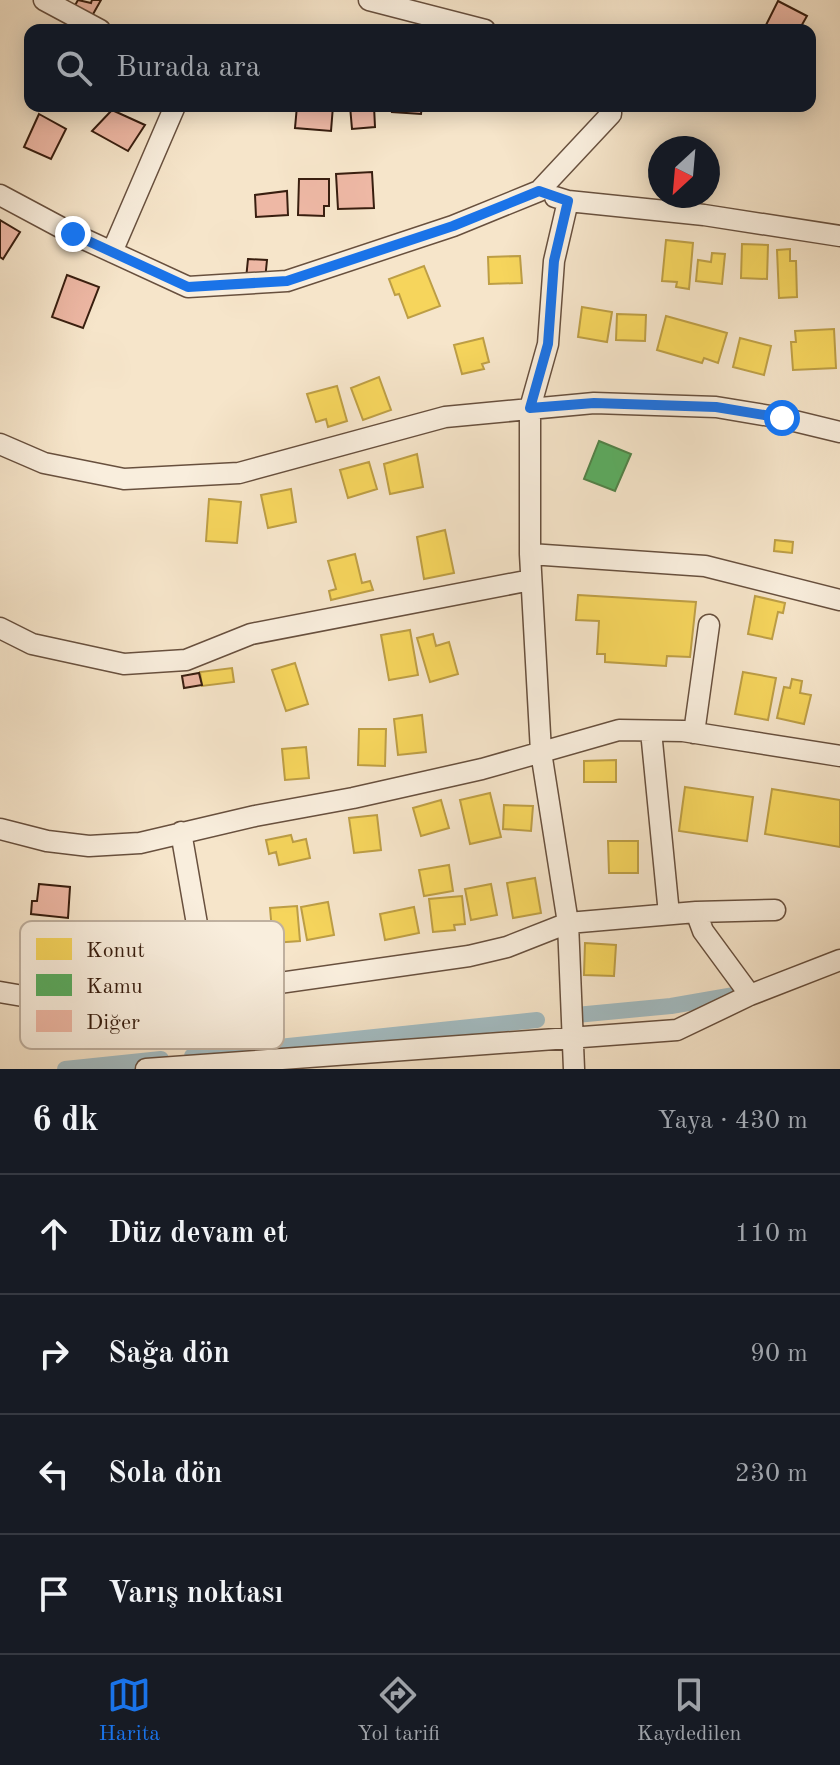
<!DOCTYPE html>
<html lang="tr">
<meta charset="utf-8">
<style>
body{margin:0;font-family:"Old Standard TT",serif;background:#20242c;color:#f1f3f6}
.compass{position:absolute;left:648px;top:136px;width:72px;height:72px;border-radius:50%;background:#171b24;box-shadow:0 4px 20px #0003;rotate:206deg}
.stop{position:absolute;width:24px;height:24px;margin:-18px;border:6px solid #1a73e8;border-radius:50%;background:#fff}
.stop.end{background:#1a73e8;border-color:#fff;box-shadow:0 2px 8px #0008}
.list{margin:0;padding:0;list-style:none}
h2{display:flex;justify-content:space-between;align-items:center;height:104px;margin:0;padding:0 32px;font-size:34px}
h2 small{font-size:26px;font-weight:400;color:#9ea1a6}
.list li{display:grid;grid-template-columns:52px 1fr auto;gap:24px;align-items:center;box-sizing:border-box;height:120px;padding:0 32px;border-top:2px solid #363941}
.list b{display:block;font-size:30px;white-space:nowrap}
.list em{font-size:26px;font-style:normal;color:#9ea1a6}
.icon{flex:none;width:44px;height:44px;fill:none;stroke:currentColor;stroke-width:2;stroke-linecap:round;stroke-linejoin:round}
.map{position:relative;flex:none;width:840px;height:1069px;overflow:hidden}
.search{position:absolute;background:#171b24;box-shadow:0 4px 20px #0003;left:24px;right:24px;top:24px;height:88px;display:flex;align-items:center;gap:20px;box-sizing:border-box;padding:0 28px;border-radius:16px;color:#9ea1a6;font-size:30px}
.sheet{height:584px;background:#171b24}
nav{display:flex;justify-content:space-around;align-items:center;box-sizing:border-box;height:112px;border-top:2px solid #363941;background:#171b24;font-size:22px;color:#9ea1a6}
nav a{display:grid;justify-items:center;gap:4px}
nav .on{color:#1a73e8}
.map>svg:first-child{display:block}
</style>
<div class="map">
<svg width="840" height="1069" viewBox="0 0 840 1069">
<rect width="100%" height="100%" fill="#f6e5ca"/>
<filter id="stains"><feTurbulence type="fractalNoise" baseFrequency=".0025" numOctaves="4"/><feColorMatrix values="0 0 0 0 .2 0 0 0 0 .09 0 0 0 0 .02 0 0 0 .5 -.17"/></filter>
<radialGradient id="worn" r=".72"><stop offset=".6" stop-color="#630" stop-opacity="0"/><stop offset="1" stop-color="#630" stop-opacity=".3"/></radialGradient>
<path fill="#f6d55c" stroke="#bd9e45" stroke-width="2" d="M 666,240 L 693,243 L 689,289 L 676,287 L 677,282 L 662,281 Z
M 742,244 L 768,245 L 767,279 L 741,278 Z
M 790,249 L 790,261 L 796,261 L 797,297 L 779,298 L 777,250 Z
M 712,253 L 725,254 L 722,284 L 696,281 L 698,260 L 711,262 Z
M 520,256 L 522,283 L 489,284 L 488,257 Z
M 424,266 L 440,306 L 408,318 L 399,294 L 395,295 L 389,279 Z
M 582,307 L 612,312 L 607,342 L 578,337 Z
M 617,314 L 646,315 L 645,341 L 616,340 Z
M 666,316 L 727,333 L 718,363 L 704,358 L 702,363 L 657,350 Z
M 834,329 L 836,368 L 793,370 L 791,342 L 796,342 L 795,331 Z
M 483,338 L 489,362 L 482,364 L 484,369 L 462,374 L 454,345 Z
M 740,338 L 771,346 L 764,375 L 733,367 Z
M 379,377 L 391,410 L 363,420 L 351,388 Z
M 337,386 L 347,421 L 328,427 L 326,419 L 316,422 L 307,394 Z
M 417,454 L 423,487 L 390,494 L 384,464 Z
M 369,462 L 377,489 L 348,498 L 340,470 Z
M 291,489 L 296,522 L 268,528 L 261,495 Z
M 209,499 L 241,502 L 237,543 L 206,541 Z
M 445,530 L 454,573 L 424,579 L 417,537 Z
M 775,540 L 793,542 L 792,553 L 774,551 Z
M 355,554 L 362,583 L 370,581 L 373,590 L 331,600 L 329,591 L 336,589 L 328,561 Z
M 578,595 L 696,602 L 690,657 L 667,656 L 666,666 L 605,662 L 605,654 L 597,654 L 599,621 L 576,620 Z
M 755,596 L 785,603 L 783,613 L 778,612 L 772,639 L 748,634 Z
M 410,630 L 418,675 L 389,680 L 381,635 Z
M 433,634 L 436,646 L 449,642 L 458,674 L 430,682 L 417,638 Z
M 295,663 L 308,704 L 286,711 L 272,670 Z
M 232,668 L 234,682 L 202,686 L 200,672 Z
M 743,672 L 776,678 L 768,720 L 735,714 Z
M 792,679 L 802,681 L 800,693 L 811,695 L 804,724 L 777,718 L 784,687 L 790,688 Z
M 422,715 L 426,752 L 398,755 L 394,719 Z
M 359,729 L 386,729 L 385,766 L 358,765 Z
M 306,747 L 309,778 L 285,780 L 282,749 Z
M 616,760 L 616,782 L 584,782 L 584,761 Z
M 685,787 L 753,797 L 747,841 L 679,831 Z
M 772,789 L 840,800 L 840,847 L 765,834 Z
M 490,793 L 501,837 L 470,844 L 460,800 Z
M 441,800 L 449,828 L 421,836 L 413,808 Z
M 504,805 L 533,806 L 531,831 L 503,829 Z
M 377,815 L 381,850 L 354,853 L 349,818 Z
M 291,835 L 293,842 L 306,839 L 310,858 L 279,865 L 276,852 L 269,854 L 266,840 Z
M 608,841 L 638,841 L 638,873 L 609,873 Z
M 449,865 L 453,891 L 424,896 L 419,870 Z
M 535,878 L 541,913 L 513,918 L 507,883 Z
M 491,884 L 497,915 L 471,920 L 465,889 Z
M 462,896 L 465,924 L 454,925 L 455,930 L 433,932 L 429,899 Z
M 328,902 L 334,935 L 307,940 L 301,907 Z
M 297,906 L 300,941 L 273,943 L 270,908 Z
M 414,907 L 419,933 L 385,940 L 380,914 Z
M 585,943 L 616,945 L 614,976 L 584,975 Z"/>
<path fill="#5aae61" stroke="#508348" stroke-width="2" d="M 599,441 L 631,454 L 615,491 L 584,479 Z"/>
<g fill="none" stroke-linecap="round" stroke-linejoin="round">
<path stroke="#a3bcc2" stroke-width="16" d="M 576,1015 L 671,1006 L 740,994
M 192,1056 L 537,1020
M 65,1069 L 161,1059"/>
</g>
<path fill="#eeb8a5" stroke="#381e0f" stroke-width="2" d="M 78,0 L 91,3 L 92,0 L 101,0 L 92,16 L 74,7 Z
M 778,1 L 807,16 L 799,30 L 772,30 L 765,27 Z
M 297,106 L 333,106 L 331,131 L 295,128 Z
M 350,106 L 374,106 L 375,127 L 352,129 Z
M 393,106 L 422,106 L 421,114 L 392,112 Z
M 112,110 L 145,125 L 128,151 L 92,131 Z
M 39,114 L 66,129 L 51,159 L 24,147 Z
M 372,172 L 374,208 L 338,209 L 336,174 Z
M 299,179 L 329,179 L 329,206 L 324,206 L 324,216 L 298,215 Z
M 287,191 L 288,215 L 256,217 L 255,195 Z
M 0,220 L 20,232 L 3,259 L 0,257 Z
M 248,259 L 267,260 L 265,280 L 246,279 Z
M 67,275 L 99,287 L 83,328 L 52,317 Z
M 199,673 L 202,685 L 184,688 L 182,676 Z
M 39,884 L 70,887 L 68,918 L 31,914 L 32,901 L 37,901 Z"/>
<g fill="none" stroke-linecap="round" stroke-linejoin="round">
<g stroke="#68503e" stroke-width="23">
<path id="minor" d="M 44,0 L 100,30
M 369,0 L 485,30
M 0,195 L 73,234 L 188,287 L 287,281 L 453,226 L 539,191 L 611,114 L 611,106
M 555,197 L 568,201 L 704,215 L 840,236
M 568,201 L 554,261 L 548,344 L 530,408 L 530,554 L 541,752 L 568,923 L 574,1069
M 112,252 L 175,106
M 0,444 L 44,463 L 124,479 L 239,473 L 445,417 L 594,403 L 716,407 L 782,418 L 840,432
M 530,554 L 705,566 L 840,600
M 0,628 L 32,644 L 124,664 L 186,660 L 251,634 L 531,580
M 651,731 L 669,914
M 694,733 L 709,625
M 0,829 L 47,841 L 89,846 L 140,843 L 255,816 L 353,798 L 482,769 L 619,730 L 683,731 L 840,756
M 181,832 L 209,993
M 696,912 L 703,931 L 750,995
M 0,992 L 70,1004 L 133,1010 L 209,993 L 469,956 L 507,947 L 568,923 L 696,912 L 775,910
M 146,1069 L 677,1030 L 750,995 L 840,960"/>
</g>
<use href="#minor" stroke="#f9eedd" stroke-width="20"/>
</g>
<g fill="none" stroke-linecap="round" stroke-linejoin="round">
<path stroke="#1a73e8" stroke-width="10" d="M 73,234 L 188,287 L 287,281 L 453,226 L 539,191 L 568,201 L 554,261 L 548,344 L 530,408 L 594,403 L 716,407 L 782,418"/>
</g>
<rect x="20" y="921" width="264" height="128" rx="12" fill="#f9eedd" stroke="#bfb09f" stroke-width="2"/>
<rect x="36" y="938" width="36" height="22" fill="#f6d55c"/>
<rect x="36" y="974" width="36" height="22" fill="#5aae61"/>
<rect x="36" y="1010" width="36" height="22" fill="#eeb8a5"/>
<g font-size="22" fill="#381e0f">
<text x="86" y="957">Konut</text>
<text x="86" y="993">Kamu</text>
<text x="86" y="1029">Diğer</text>
</g>
<rect width="100%" height="100%" filter="url(#stains)"/>
<rect width="100%" height="100%" fill="url(#worn)"/>
</svg>
<svg class="compass" viewBox="-18 -18 36 36"><path d="M0-13l5 13h-10z" fill="#e53935"/><path d="M0 13l5-13h-10z" fill="#9ea1a6"/></svg>
<div class="stop" style="left:782px;top:418px"></div>
<div class="stop end" style="left:73px;top:234px"></div>
<div class="search"><svg class="icon" aria-label="search" viewBox="0 0 24 24"><circle cx="10" cy="10" r="6"/><path d="M15 15l6 6"/></svg>Burada ara</div>
</div>
<section class="sheet">
<h2>6 dk<small>Yaya · 430 m</small></h2>
<ul class="list">
<li><svg class="icon" aria-label="ahead" viewBox="0 0 24 24"><path d="M12 20V5M6 11l6-6 6 6"/></svg><div><b>Düz devam et</b></div><em>110 m</em></li>
<li><svg class="icon" aria-label="right" viewBox="0 0 24 24"><path d="M7 20v-9h11M14 6l5 5-5 5"/></svg><div><b>Sağa dön</b></div><em>90 m</em></li>
<li><svg class="icon" aria-label="left" viewBox="0 0 24 24"><path d="M17 20v-9H6M10 6l-5 5 5 5"/></svg><div><b>Sola dön</b></div><em>230 m</em></li>
<li><svg class="icon" aria-label="arrive" viewBox="0 0 24 24"><path d="M6 21V4h12l-3 4 3 4H6"/></svg><div><b>Varış noktası</b></div></li>
</ul>
</section>
<nav>
<a class="on"><svg class="icon" aria-label="map" viewBox="0 0 24 24"><path d="M3 6l6-2 6 2 6-2v14l-6 2-6-2-6 2zM9 4v14M15 6v14"/></svg>Harita</a>
<a><svg class="icon" aria-label="directions" viewBox="0 0 24 24"><path d="M12 3l9 9-9 9-9-9zM9 14v-3h6M13 9l2 2-2 2"/></svg>Yol tarifi</a>
<a><svg class="icon" aria-label="saved" viewBox="0 0 24 24"><path d="M7 4h10v16l-5-4-5 4z"/></svg>Kaydedilen</a>
</nav>
